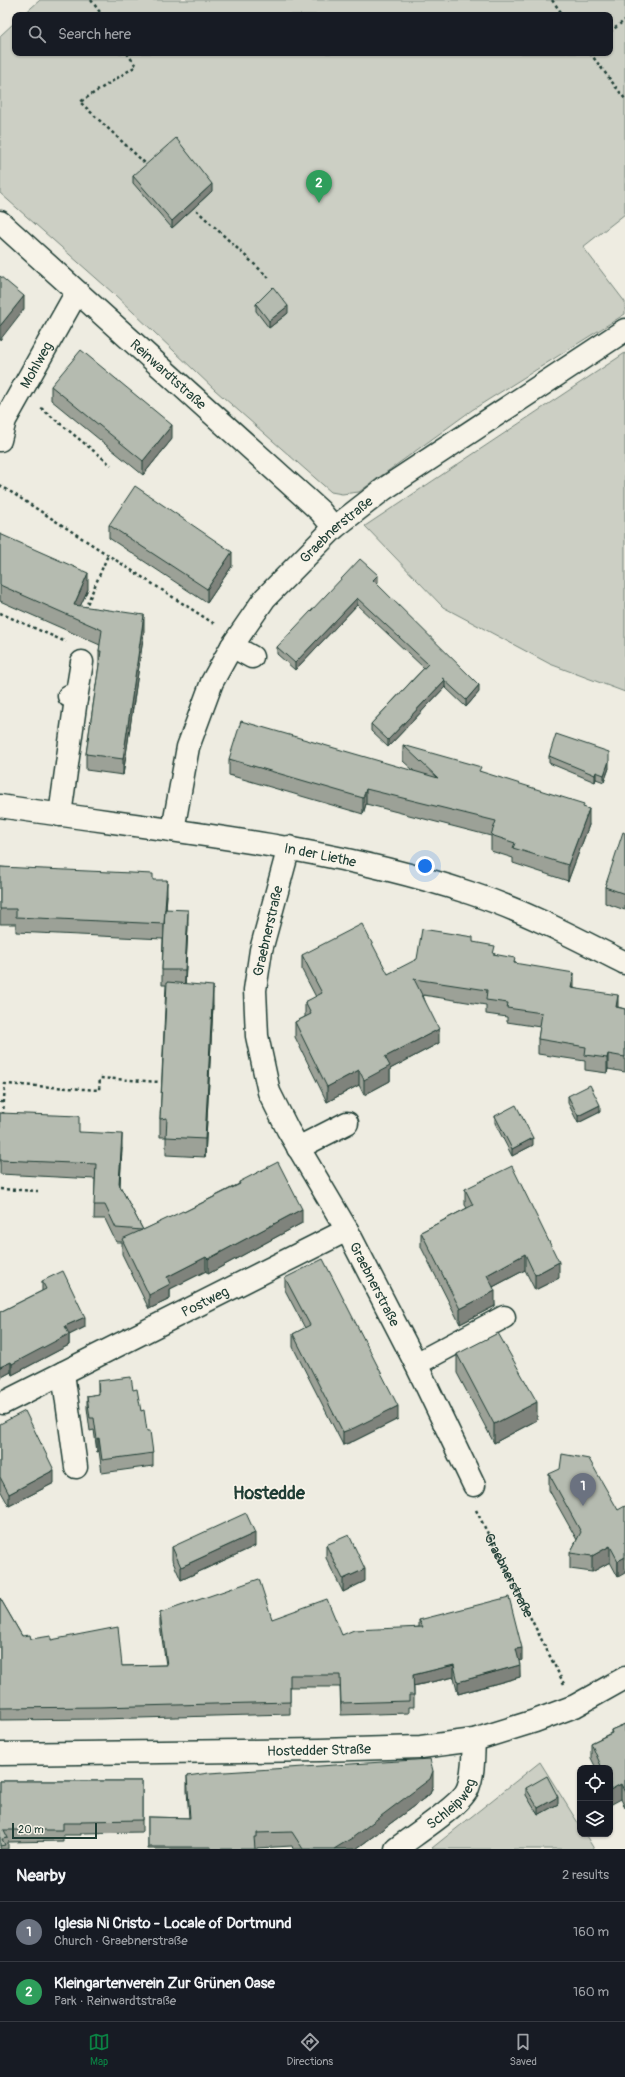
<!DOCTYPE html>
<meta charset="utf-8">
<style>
body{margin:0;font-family:Pangolin,sans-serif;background:#242831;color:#f1f3f6}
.controls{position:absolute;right:12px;bottom:12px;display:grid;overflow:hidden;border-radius:8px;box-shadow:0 1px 3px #0004}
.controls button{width:36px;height:36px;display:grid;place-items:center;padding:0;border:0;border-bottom:1px solid #363941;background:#171b24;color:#f1f3f6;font:20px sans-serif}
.scale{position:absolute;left:12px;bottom:10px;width:85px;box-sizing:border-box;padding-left:4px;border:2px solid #1f3d34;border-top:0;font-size:11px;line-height:14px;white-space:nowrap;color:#1f3d34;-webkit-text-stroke:3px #f7f3e8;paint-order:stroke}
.you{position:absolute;left:425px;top:866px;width:14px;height:14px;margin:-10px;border:3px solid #fff;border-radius:50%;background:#1a73e8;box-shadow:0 0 0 6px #1a73e833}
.badge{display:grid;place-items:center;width:26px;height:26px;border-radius:50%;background:#0b8043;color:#fff;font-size:13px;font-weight:700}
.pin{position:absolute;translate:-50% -33px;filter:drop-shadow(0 1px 2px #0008)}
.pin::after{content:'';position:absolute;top:21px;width:14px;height:12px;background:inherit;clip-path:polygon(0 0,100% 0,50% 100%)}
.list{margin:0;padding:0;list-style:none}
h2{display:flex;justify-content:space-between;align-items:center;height:52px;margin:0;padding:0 16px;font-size:17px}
h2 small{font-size:13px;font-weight:400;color:#9ea1a6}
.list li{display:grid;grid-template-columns:26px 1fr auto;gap:12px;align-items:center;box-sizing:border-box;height:60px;padding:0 16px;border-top:1px solid #363941}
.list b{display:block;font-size:15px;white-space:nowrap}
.list p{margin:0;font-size:13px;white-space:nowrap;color:#9ea1a6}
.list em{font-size:13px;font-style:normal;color:#9ea1a6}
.icon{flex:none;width:22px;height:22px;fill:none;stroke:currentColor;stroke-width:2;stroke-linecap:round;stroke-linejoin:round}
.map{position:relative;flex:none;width:625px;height:1849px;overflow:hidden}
.search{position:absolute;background:#171b24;box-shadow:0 1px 3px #0004;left:12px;right:12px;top:12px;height:44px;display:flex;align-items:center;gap:10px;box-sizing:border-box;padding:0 14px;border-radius:8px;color:#9ea1a6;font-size:15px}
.sheet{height:172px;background:#171b24}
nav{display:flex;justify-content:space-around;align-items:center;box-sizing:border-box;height:56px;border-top:1px solid #363941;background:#171b24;font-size:11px;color:#9ea1a6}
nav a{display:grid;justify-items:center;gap:2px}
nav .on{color:#0b8043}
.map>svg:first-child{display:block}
</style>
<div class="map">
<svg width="625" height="1849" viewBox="0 0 625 1849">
<rect width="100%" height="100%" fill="#eeece1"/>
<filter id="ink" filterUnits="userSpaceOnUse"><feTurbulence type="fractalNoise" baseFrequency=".025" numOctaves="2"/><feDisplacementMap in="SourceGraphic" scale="8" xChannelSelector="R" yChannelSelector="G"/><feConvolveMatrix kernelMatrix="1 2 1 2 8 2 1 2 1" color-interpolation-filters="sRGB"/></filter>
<g filter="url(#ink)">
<path fill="#cccfc4" stroke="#76867c" d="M 40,0 L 625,0 L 625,214 L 583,247 L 625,302 L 625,314 L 472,410 L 359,492 L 342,494 L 331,492 L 215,390 L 113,293 L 0,193 L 0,36 L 15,22 L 15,53 L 610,53 L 610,15 L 23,15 Z
M 625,353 L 625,692 L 550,664 L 443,607 L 365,526 Z
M 540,1762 L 580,1826 L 580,1834 L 585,1834 L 594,1849 L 433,1849 L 432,1848 Z"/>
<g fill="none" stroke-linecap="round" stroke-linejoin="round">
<g stroke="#1f3d34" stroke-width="25">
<g id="minor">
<path id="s2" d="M 0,222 L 320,511 L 334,528"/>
<path id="s3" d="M 0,440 L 5,420 L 77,292"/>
<path d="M 232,646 L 252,657"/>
<path d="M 76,699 L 82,662"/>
<path id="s4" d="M 0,806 C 158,830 318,843 470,893 C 525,911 574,937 625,963"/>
<path d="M 60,815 L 76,699 L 69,696"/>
<path id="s5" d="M 173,830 L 188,747 L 212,682 L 232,646 L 265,598 L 334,528 L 384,489 L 625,330"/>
<path id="s6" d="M 289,847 L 261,950 L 255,990 L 257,1036 L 269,1092 L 288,1130 L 347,1230 L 416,1364 L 474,1485"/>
<path d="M 298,1148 L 347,1123"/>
<path d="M 416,1364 L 504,1317"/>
<path d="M 63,1373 L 76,1467"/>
<path id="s7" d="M 3,1403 L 347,1230"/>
<path id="s8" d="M 396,1849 C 411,1837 463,1804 468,1788 C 474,1773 473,1756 474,1740"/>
</g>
</g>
<g stroke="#1f3d34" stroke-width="25">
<g id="major">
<path id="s9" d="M 0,1754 L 320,1750 L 421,1747 L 474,1740 L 535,1721 L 575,1706 L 625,1678"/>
</g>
</g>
<g stroke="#1f3d34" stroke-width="2.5" stroke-dasharray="3 3" stroke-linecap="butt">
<path d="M 91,0 L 102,15"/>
<path d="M 552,0 L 563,15"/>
<path d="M 610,32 L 625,20"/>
<path d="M 127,53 L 136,66 L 80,102 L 148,166"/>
<path d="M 590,53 L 625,99"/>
<path d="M 192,206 L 269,278"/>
<path d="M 41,408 L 111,465"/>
<path d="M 0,485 L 216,625"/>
<path d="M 85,609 L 108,555"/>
<path d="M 0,613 L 66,642"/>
<path d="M 0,1102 L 4,1102"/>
<path d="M 3,1115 L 5,1084 L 99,1090 L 100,1078 L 160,1082"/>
<path d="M 0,1189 L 38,1191"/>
<path id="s1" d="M 476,1510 L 564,1684"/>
</g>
<use href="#minor" stroke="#f7f3e8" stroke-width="22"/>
<use href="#major" stroke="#f7f3e8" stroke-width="22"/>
</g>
<path fill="#9ca197" stroke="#1f3d34" d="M 133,176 L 212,191 L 172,228 L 133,183 Z
M 256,304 L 288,313 L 269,328 L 256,311 Z
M 51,386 L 172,439 L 143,475 L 51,400 Z
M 109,525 L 232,566 L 207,603 L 109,538 Z
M 0,534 L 88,589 L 80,606 L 144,632 L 123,775 L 86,770 L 86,754 L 99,665 L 99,651 L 100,645 L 0,601 Z
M 378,582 L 377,584 L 479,692 L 466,707 L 445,687 L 388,747 L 371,731 L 371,724 L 424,668 L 357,605 L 295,670 L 277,654 L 277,647 Z
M 403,745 L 584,808 L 589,825 L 568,881 L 513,863 L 513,858 L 491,851 L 491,836 L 366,804 L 363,814 L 229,775 L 229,759 L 414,771 L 403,761 Z
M 549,756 L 609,768 L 604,782 L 596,779 L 595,782 L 549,763 Z
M 625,833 L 625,910 L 605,903 L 605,887 Z
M 0,867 L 153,880 L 167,895 L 166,909 L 188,926 L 185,984 L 213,1005 L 205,1157 L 166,1155 L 166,1137 L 160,1137 L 160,1119 L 166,985 L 162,985 L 162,970 L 163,939 L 16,932 L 16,924 L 0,924 Z
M 473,942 L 495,954 L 618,1007 L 625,1009 L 625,1072 L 608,1069 L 607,1073 L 585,1070 L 585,1061 L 538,1054 L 538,1039 L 540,1027 L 507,1022 L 507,1017 L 486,1014 L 486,1005 L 423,995 L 439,1043 L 390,1069 L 390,1081 L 364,1095 L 359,1085 L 327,1102 L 295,1037 L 295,1022 L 305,1017 L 305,1002 L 316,997 L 302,970 L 302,955 L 388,974 Z
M 568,1096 L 600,1112 L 578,1123 L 568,1103 Z
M 0,1113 L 79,1132 L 122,1148 L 120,1186 L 143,1230 L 184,1212 L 239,1184 L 239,1182 L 302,1223 L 208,1274 L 206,1271 L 170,1289 L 170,1299 L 149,1309 L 122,1254 L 122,1242 L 116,1242 L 105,1219 L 94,1219 L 95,1179 L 0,1174 Z
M 495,1116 L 533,1145 L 512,1156 L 495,1123 Z
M 465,1189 L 559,1278 L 535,1290 L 525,1270 L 493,1287 L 495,1306 L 460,1324 L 421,1247 L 421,1232 L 467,1208 L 465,1205 Z
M 285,1278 L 398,1419 L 354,1441 L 343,1445 L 293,1347 L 293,1334 L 305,1328 L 285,1290 Z
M 42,1281 L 85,1327 L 69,1335 L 69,1345 L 12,1375 L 11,1372 L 0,1378 L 0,1312 L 42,1291 Z
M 457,1354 L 537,1420 L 494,1443 L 457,1373 Z
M 98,1381 L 133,1390 L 141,1411 L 153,1453 L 153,1466 L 102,1473 L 99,1451 L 97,1452 L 94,1430 L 90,1431 L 87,1408 L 87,1396 L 98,1394 Z
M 0,1424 L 54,1483 L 9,1506 L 0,1490 Z
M 549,1474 L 618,1510 L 618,1577 L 610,1562 L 592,1572 L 570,1569 L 570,1553 L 577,1540 L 549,1490 Z
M 326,1545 L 365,1581 L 343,1592 L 326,1558 Z
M 255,1546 L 181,1580 L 172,1560 L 172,1547 Z
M 0,1598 L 22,1636 L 31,1639 L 51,1640 L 122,1666 L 166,1665 L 160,1625 L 160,1613 L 272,1619 L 342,1635 L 419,1627 L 419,1620 L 522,1660 L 519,1660 L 520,1677 L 458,1694 L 454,1677 L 414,1686 L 414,1707 L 409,1707 L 409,1713 L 341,1715 L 340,1687 L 290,1687 L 290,1714 L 100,1719 L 0,1720 Z
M 625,1724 L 625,1808 L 621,1799 L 610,1768 L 596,1768 L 591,1758 L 591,1743 L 611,1733 L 611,1730 Z
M 187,1776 L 433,1786 L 430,1794 L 356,1849 L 293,1849 L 292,1846 L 257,1848 L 257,1849 L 148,1849 L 148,1817 L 189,1818 L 187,1791 Z
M 0,1781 L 142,1781 L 142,1832 L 81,1833 L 81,1835 L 63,1835 L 63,1841 L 8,1842 L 8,1849 L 0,1849 Z
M 526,1788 L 558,1804 L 538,1815 L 526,1795 Z"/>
<path fill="#7f837b" stroke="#1f3d34" d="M 212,184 L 212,191 L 172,228 L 172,221 Z
M 24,296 L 24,309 L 0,340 L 0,326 Z
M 288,306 L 288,313 L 269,328 L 269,321 Z
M 172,425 L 172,439 L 143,475 L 143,461 Z
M 232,552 L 232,566 L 207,603 L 207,589 Z
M 88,573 L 88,589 L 75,618 L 74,605 Z
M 378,575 L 378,582 L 373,587 L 373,580 Z
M 357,598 L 357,605 L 295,670 L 295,663 Z
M 144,615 L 144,632 L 123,775 L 123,759 Z
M 445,680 L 445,687 L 388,747 L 388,740 Z
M 479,685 L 479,692 L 466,707 L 466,700 Z
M 609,761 L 609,768 L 604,782 L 604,775 Z
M 596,772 L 596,779 L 595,782 L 595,775 Z
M 366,789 L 366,804 L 363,814 L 363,798 Z
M 589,809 L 589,825 L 568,881 L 568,865 Z
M 167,880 L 167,895 L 164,939 L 164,924 Z
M 188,910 L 188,926 L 185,986 L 185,970 Z
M 574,973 L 574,988 L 571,988 Z
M 213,986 L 213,1005 L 205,1157 L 205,1139 Z
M 618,995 L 618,1010 L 616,1007 Z
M 439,1029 L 439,1043 L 390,1069 L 390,1081 L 364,1095 L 364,1080 L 385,1057 Z
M 608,1054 L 608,1069 L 607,1073 L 607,1058 Z
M 359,1070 L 359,1085 L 327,1102 L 327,1087 Z
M 600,1105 L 600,1112 L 578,1123 L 578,1116 Z
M 122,1134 L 122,1148 L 119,1198 L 119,1184 Z
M 533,1138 L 533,1145 L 512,1156 L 512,1149 Z
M 302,1209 L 302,1223 L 208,1274 L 208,1259 Z
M 525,1254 L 525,1270 L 487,1290 L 487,1275 Z
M 206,1257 L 206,1271 L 170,1289 L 170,1299 L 149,1309 L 149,1295 L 167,1277 Z
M 559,1262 L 559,1278 L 535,1290 L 535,1275 Z
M 495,1291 L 495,1306 L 460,1324 L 460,1309 Z
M 85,1317 L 85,1327 L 69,1335 L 69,1345 L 12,1375 L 12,1364 L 65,1326 Z
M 11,1362 L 11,1372 L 0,1378 L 0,1367 Z
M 537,1402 L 537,1420 L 494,1443 L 494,1424 Z
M 398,1406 L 398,1419 L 354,1441 L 343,1445 L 343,1432 Z
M 99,1438 L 99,1451 L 97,1452 L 97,1439 Z
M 54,1470 L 54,1483 L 9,1506 L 9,1494 Z
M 255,1533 L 255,1546 L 181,1580 L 181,1567 Z
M 610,1546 L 610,1562 L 592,1572 L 592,1556 Z
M 625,1557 L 625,1573 L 618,1577 L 618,1561 Z
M 365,1569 L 365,1581 L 343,1592 L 343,1579 Z
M 522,1648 L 522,1660 L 516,1661 L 516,1649 Z
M 454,1665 L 454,1677 L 413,1686 L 413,1675 Z
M 520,1665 L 520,1677 L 458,1694 L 458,1682 Z
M 433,1771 L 433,1786 L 430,1794 L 356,1849 L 334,1849 Z
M 621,1784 L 621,1799 L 610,1805 L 610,1790 Z
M 558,1797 L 558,1804 L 538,1815 L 538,1808 Z"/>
<path fill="#b5bbb0" stroke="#1f3d34" d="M 176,138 L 212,184 L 172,221 L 133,176 Z
M 0,276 L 24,296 L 0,326 Z
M 273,287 L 288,306 L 269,321 L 256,304 Z
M 81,350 L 172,425 L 143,461 L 51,386 Z
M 135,486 L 232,552 L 207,589 L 109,525 Z
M 0,534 L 88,573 L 74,605 L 144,615 L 123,759 L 86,754 L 101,651 L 99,651 L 102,630 L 0,585 Z
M 360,559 L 378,575 L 373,580 L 479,685 L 466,700 L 442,678 L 445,680 L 388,740 L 371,724 L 428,664 L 357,598 L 295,663 L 277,647 Z
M 241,721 L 438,778 L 403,745 L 481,767 L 479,771 L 584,804 L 583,807 L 589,809 L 568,865 L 513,848 L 515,843 L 491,835 L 496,821 L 366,789 L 363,798 L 229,759 Z
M 556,734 L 609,752 L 609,761 L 604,775 L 596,772 L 595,775 L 549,756 Z
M 623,832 L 625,833 L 625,894 L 605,887 Z
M 0,867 L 153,874 L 153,880 L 167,880 L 164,924 L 16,917 L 16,909 L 0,909 Z
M 165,909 L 188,910 L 185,970 L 162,970 Z
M 362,924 L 388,974 L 417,959 L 422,929 L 473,937 L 473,942 L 495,946 L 493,954 L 515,958 L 514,963 L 574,973 L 571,988 L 618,995 L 616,1007 L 625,1009 L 625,1057 L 608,1054 L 607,1058 L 585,1055 L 586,1047 L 538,1039 L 542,1013 L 507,1008 L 508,1003 L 486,1000 L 487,990 L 414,979 L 439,1029 L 385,1057 L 390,1066 L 364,1080 L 359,1070 L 327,1087 L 295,1022 L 311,1014 L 305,1002 L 322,993 L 302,955 Z
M 167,982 L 213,986 L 205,1139 L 166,1137 L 167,1118 L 160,1119 Z
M 590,1085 L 600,1105 L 578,1116 L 568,1096 Z
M 516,1105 L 533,1138 L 512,1149 L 495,1116 Z
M 0,1113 L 79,1116 L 79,1132 L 122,1134 L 119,1184 L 143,1230 L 183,1211 L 184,1212 L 240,1184 L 239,1182 L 278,1162 L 302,1209 L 208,1259 L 206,1257 L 167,1277 L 170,1284 L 149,1295 L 122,1239 L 142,1230 L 116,1228 L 105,1205 L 94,1205 L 96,1164 L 0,1160 Z
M 512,1166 L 559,1262 L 535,1275 L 525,1254 L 487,1275 L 495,1291 L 460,1309 L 421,1232 L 473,1205 L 465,1189 Z
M 323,1259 L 398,1406 L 354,1428 L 343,1432 L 293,1334 L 310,1325 L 285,1278 Z
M 63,1271 L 85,1317 L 65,1326 L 69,1334 L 12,1364 L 11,1362 L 0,1367 L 0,1312 L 46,1289 L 42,1281 Z
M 498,1333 L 537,1402 L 494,1424 L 457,1354 Z
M 131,1377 L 133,1390 L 137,1389 L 141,1411 L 144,1410 L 147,1431 L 150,1431 L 153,1453 L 102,1460 L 99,1438 L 97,1439 L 94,1418 L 90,1418 L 87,1396 L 99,1394 L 98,1381 Z
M 25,1411 L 54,1470 L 9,1494 L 0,1477 L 0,1424 Z
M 562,1454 L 589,1459 L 618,1510 L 625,1506 L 625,1557 L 618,1561 L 610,1546 L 592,1556 L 570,1553 L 581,1532 L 549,1474 L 560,1469 Z
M 246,1513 L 255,1533 L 181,1567 L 172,1547 Z
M 349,1535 L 365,1569 L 343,1579 L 326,1545 Z
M 259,1579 L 272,1619 L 327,1599 L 342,1635 L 354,1630 L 423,1627 L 419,1620 L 509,1597 L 522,1648 L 516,1649 L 520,1665 L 458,1682 L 454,1665 L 413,1675 L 414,1695 L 409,1695 L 409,1701 L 341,1703 L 340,1675 L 290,1675 L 290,1702 L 100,1707 L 0,1708 L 0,1598 L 22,1636 L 30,1635 L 31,1639 L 51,1636 L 51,1640 L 118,1627 L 122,1666 L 167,1665 L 160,1613 Z
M 625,1724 L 625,1793 L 621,1784 L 610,1790 L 610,1768 L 602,1768 L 591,1743 L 612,1733 L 611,1730 Z
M 430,1759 L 433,1771 L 430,1779 L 352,1838 L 334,1849 L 303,1849 L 292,1832 L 257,1833 L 257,1837 L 254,1837 L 255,1849 L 211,1849 L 211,1847 L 148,1847 L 148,1817 L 190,1818 L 187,1776 L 209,1773 Z
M 547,1776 L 558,1797 L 538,1808 L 526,1788 Z
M 0,1781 L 142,1781 L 142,1820 L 81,1821 L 81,1823 L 63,1823 L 63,1830 L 4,1830 L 8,1838 L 2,1839 L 5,1845 L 0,1846 Z"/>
</g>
<g text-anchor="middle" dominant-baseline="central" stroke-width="3.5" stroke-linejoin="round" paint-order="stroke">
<g font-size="14" fill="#1f3d34" stroke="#f7f3e8">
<text stroke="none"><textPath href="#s3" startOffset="84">Mohlweg</textPath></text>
<text stroke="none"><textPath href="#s2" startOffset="227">Reinwardtstraße</textPath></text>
<text stroke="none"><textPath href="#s5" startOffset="352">Graebnerstraße</textPath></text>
<text stroke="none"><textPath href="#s4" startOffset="324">In der Liethe</textPath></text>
<text transform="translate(268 931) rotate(-77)">Graebnerstraße</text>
<text stroke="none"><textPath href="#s6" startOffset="470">Graebnerstraße</textPath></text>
<text stroke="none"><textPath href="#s7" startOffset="226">Postweg</textPath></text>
<text stroke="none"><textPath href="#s1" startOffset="73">Graebnerstraße</textPath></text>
<text stroke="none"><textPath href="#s9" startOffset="319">Hostedder Straße</textPath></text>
<text stroke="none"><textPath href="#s8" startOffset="72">Schleipweg</textPath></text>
</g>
<g font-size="18" font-weight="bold" fill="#1f3d34" stroke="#f7f3e8">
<text x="269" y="1493">Hostedde</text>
</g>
</g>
</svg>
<div class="controls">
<button><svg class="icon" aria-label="locate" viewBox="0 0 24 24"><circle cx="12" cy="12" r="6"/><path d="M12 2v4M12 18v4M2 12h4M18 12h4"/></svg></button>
<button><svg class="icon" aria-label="layers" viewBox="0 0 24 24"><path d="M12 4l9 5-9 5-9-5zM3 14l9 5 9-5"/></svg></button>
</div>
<div class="scale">20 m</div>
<div class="you"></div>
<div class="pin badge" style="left:583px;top:1506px;background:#6b7280">1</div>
<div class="pin badge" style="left:319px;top:203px;background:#2e9e5b">2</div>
<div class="search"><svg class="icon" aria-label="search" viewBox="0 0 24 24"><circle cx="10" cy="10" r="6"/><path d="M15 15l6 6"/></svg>Search here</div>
</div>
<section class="sheet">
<h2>Nearby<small>2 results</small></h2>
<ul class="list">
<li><span class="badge" style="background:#6b7280">1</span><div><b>Iglesia Ni Cristo - Locale of Dortmund</b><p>Church · Graebnerstraße</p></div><em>160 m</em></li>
<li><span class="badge" style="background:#2e9e5b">2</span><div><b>Kleingartenverein Zur Grünen Oase</b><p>Park · Reinwardtstraße</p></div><em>160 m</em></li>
</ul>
</section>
<nav>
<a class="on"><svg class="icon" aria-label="map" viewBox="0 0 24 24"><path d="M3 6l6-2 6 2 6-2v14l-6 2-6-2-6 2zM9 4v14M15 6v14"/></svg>Map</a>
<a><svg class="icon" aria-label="directions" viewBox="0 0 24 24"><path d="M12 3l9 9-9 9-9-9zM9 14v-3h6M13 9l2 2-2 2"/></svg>Directions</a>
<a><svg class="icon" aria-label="saved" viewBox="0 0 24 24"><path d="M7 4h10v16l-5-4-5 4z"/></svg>Saved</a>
</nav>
